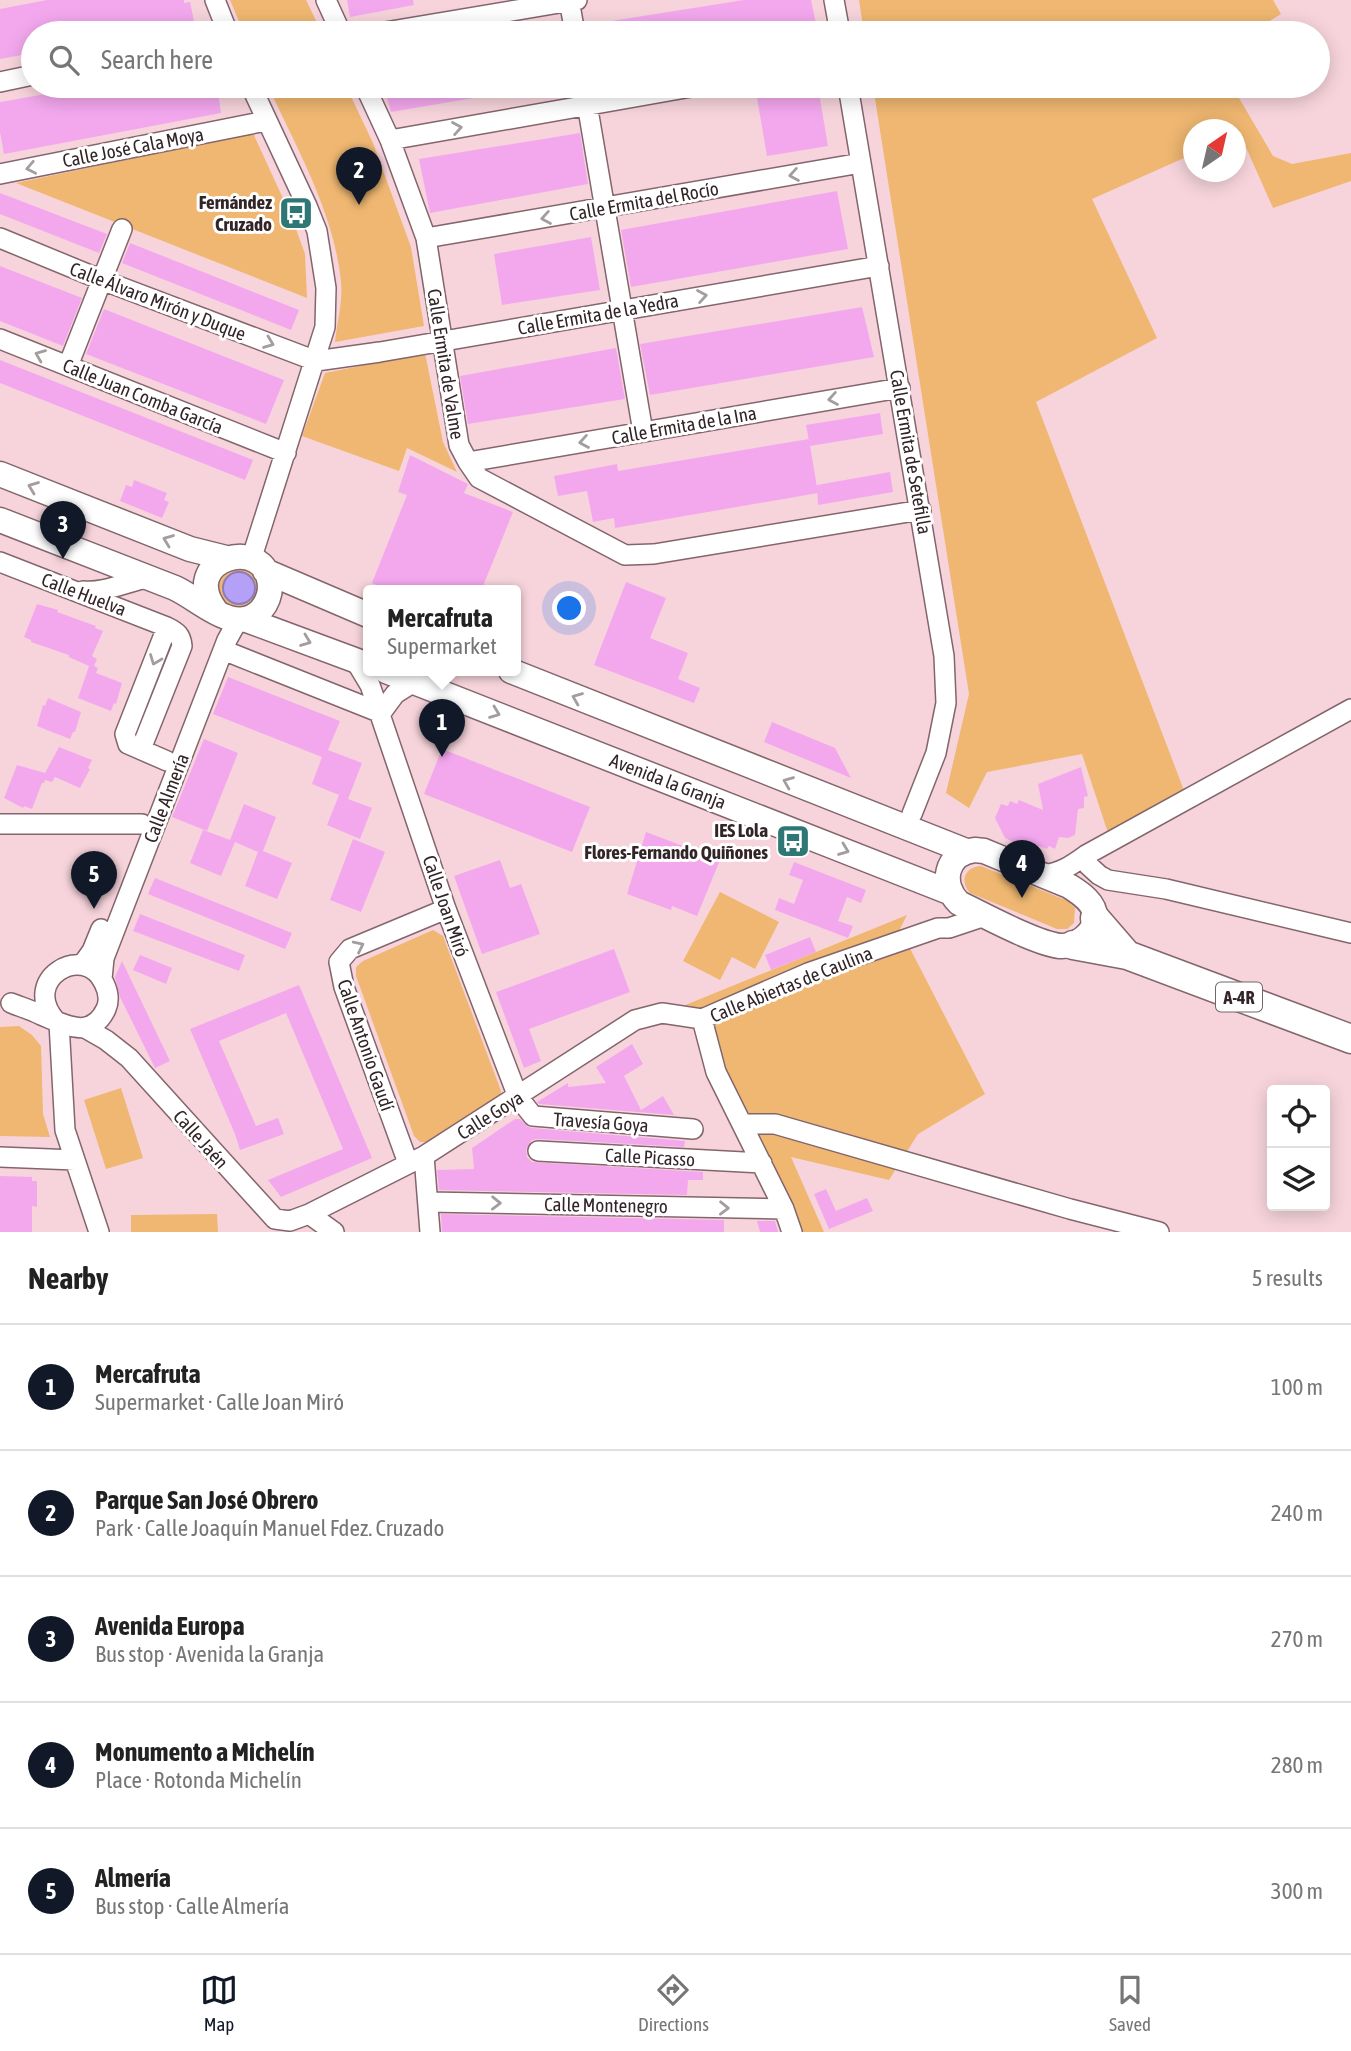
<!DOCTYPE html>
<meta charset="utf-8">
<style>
body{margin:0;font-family:"Asap Condensed",sans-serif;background:#f6f6f6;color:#222}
.controls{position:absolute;right:21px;bottom:21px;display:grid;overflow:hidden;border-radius:7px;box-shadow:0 4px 18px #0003}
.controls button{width:63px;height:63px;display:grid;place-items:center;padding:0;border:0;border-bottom:2px solid #e0e0e0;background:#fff;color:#222;font:35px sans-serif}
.compass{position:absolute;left:1183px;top:119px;width:63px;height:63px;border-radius:50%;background:#fff;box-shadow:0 4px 18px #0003;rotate:34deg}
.you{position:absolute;left:570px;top:609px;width:24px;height:24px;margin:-18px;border:5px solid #fff;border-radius:50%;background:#1a73e8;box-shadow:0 0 0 10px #1a73e833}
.badge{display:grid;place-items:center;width:46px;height:46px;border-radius:50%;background:#111827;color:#fff;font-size:23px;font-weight:700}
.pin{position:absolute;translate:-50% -58px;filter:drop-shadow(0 2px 4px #0008)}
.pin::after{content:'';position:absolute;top:37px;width:24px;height:21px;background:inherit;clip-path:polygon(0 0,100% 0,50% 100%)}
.popup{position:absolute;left:363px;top:585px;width:158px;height:91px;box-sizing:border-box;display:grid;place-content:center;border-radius:7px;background:#fff;filter:drop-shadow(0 2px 5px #0005);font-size:23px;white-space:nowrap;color:#767676}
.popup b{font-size:26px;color:#222}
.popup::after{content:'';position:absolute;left:50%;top:100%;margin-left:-14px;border:14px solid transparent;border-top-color:#fff}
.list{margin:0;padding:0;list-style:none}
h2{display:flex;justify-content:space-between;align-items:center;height:91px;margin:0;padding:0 28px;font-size:30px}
h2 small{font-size:23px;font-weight:400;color:#767676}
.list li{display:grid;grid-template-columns:46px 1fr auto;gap:21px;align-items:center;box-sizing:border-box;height:126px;padding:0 28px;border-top:2px solid #e0e0e0}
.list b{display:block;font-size:26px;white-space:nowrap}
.list p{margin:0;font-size:23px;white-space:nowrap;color:#767676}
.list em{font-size:23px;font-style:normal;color:#767676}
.icon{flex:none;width:38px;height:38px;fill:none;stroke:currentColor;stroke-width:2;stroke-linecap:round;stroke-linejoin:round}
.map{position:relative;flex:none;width:1351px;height:1232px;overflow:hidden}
.search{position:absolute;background:#fff;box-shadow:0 4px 18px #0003;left:21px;right:21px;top:21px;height:77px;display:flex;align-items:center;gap:18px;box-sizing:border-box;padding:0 24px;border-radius:38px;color:#767676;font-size:26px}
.sheet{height:721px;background:#fff}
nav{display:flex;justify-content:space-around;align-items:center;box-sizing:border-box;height:98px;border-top:2px solid #e0e0e0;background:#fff;font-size:19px;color:#767676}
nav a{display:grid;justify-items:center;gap:4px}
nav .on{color:#111827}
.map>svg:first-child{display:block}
</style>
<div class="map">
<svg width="1351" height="1232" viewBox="0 0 1351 1232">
<rect width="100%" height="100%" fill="#f7d4dc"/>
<path fill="#efb771" d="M 230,0 L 306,0 L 322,33 L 244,33 Z
M 859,0 L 1273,0 L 1281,14 L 1250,33 L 864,33 Z
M 268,86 L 346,86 L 373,143 L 411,247 L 424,326 L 335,342 C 337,323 343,301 341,282 C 334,212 297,149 268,86 Z
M 873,86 L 1232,86 L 1273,156 L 1292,164 L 1351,153 L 1351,181 L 1273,208 L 1240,134 L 1236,136 L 1236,130 L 1194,130 L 1193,154 L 1092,199 L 1157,338 L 1036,402 L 1188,801 L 1111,842 L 1082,754 L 987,772 L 969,808 L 946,793 L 969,694 Z
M 253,133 L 292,218 L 305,254 L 307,298 L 16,183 Z
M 425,353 L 443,442 L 457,472 L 407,448 L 399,471 L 302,436 L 325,373 Z
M 224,569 L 253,569 L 260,596 L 244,611 L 222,605 L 215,583 Z
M 981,866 L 1068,901 L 1075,908 L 1074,923 L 1067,929 L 1057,929 L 970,893 C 959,881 965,867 981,866 Z
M 720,892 L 779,922 L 755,969 L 732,957 L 720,980 L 683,961 Z
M 907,915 L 900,929 L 985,1094 L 918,1134 L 889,1180 L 791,1157 L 824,1232 L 794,1232 L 683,1006 Z
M 433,930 L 443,936 L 501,1091 L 499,1099 L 428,1142 L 420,1142 L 414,1136 L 356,976 L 356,967 L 363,961 Z
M 19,1026 L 32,1035 L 41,1046 L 43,1114 L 50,1137 L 0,1136 L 0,1027 Z
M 121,1088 L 143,1158 L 106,1169 L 84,1100 Z
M 217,1214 L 218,1232 L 131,1232 L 131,1215 Z"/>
<path fill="#b5a0f7" stroke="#8e7bb9" stroke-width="2" d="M223 588a16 16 0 1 1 32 0a16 16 0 1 1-32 0Z"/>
<path fill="#f3a8ee" d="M 47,0 L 184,0 L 184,3 L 190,2 L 194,21 L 132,33 L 33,33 L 33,53 L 0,59 L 0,9 Z
M 347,0 L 413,0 L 414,5 L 350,17 Z
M 744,0 L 811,0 L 818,33 L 686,33 L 686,31 L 669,33 L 587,33 L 586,25 Z
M 92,86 L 179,86 L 181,98 L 218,92 L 221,113 L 4,154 L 0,132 L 0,102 Z
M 418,86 L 514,86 L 514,91 L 391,112 L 385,91 Z
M 818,87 L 828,146 L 767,156 L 757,98 Z
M 580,133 L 588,184 L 430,213 L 419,159 Z
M 837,191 L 848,249 L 631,287 L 621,230 Z
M 0,193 L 107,234 L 99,253 L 0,214 Z
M 591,237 L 600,290 L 502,305 L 494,254 Z
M 130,243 L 299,310 L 291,330 L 122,263 Z
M 0,266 L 82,298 L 63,346 L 0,321 Z
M 862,307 L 874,357 L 650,395 L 640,344 Z
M 104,309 L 284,380 L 266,424 L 86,354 Z
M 616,348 L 625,399 L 468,424 L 460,376 Z
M 0,360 L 253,460 L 245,480 L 0,383 Z
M 880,413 L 883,434 L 810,446 L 806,425 Z
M 809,439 L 818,493 L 615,528 L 614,518 L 593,522 L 587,491 L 558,496 L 554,476 L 617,464 L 618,471 Z
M 410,455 L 468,484 L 464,493 L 513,512 L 481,591 L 391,591 L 372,583 L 407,495 L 398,492 Z
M 890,472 L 893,492 L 818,505 L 817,485 Z
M 134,480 L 167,493 L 164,500 L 169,502 L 162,518 L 120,501 L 126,485 L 132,487 Z
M 626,582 L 666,598 L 650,638 L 688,653 L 678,679 L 700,688 L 694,703 L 594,665 Z
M 37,604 L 58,610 L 57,612 L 96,626 L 95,628 L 103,631 L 92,656 L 97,659 L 94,666 L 98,668 L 96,673 L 122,683 L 116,704 L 114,703 L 111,711 L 78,698 L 89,666 L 69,657 L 69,655 L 31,642 L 31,640 L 24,637 Z
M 228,677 L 340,721 L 328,750 L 362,763 L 348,799 L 372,808 L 360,839 L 327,825 L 339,795 L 312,784 L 322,757 L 213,714 Z
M 48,698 L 81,712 L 75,732 L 73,732 L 70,739 L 37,726 L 43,705 L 45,706 Z
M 772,722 L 835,748 L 851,778 L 764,742 Z
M 204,739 L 238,753 L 207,831 L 172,817 Z
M 59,747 L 92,760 L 88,768 L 90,769 L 80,788 L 55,777 L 52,782 L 45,780 L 44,783 L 42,783 L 32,809 L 24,806 L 23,808 L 4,798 L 17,765 L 45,773 Z
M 442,749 L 590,807 L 572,852 L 424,794 Z
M 1081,767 L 1088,796 L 1084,797 L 1084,808 L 1078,809 L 1075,835 L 1068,838 L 1059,837 L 1055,849 L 1049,846 L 1047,849 L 1022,840 L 1020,845 L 1005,838 L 995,818 L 1001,804 L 1008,806 L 1010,801 L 1017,804 L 1019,800 L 1043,810 L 1038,784 Z
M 244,804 L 276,817 L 263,851 L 292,863 L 277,899 L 245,886 L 258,852 L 235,842 L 221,876 L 190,863 L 203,830 L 230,840 Z
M 646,832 L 720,860 L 697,916 L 672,906 L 671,910 L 627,894 Z
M 353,839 L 385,852 L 361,912 L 330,900 Z
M 500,860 L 510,888 L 521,884 L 540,934 L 482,954 L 454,876 Z
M 794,862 L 866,890 L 861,903 L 847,897 L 838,921 L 853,926 L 848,938 L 775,910 L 779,898 L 794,904 L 803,880 L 789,875 Z
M 155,878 L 292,933 L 285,949 L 148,894 Z
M 140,914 L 245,955 L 239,971 L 133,931 Z
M 810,937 L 816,952 L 771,970 L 765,955 Z
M 614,949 L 630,992 L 529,1029 L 541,1061 L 524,1068 L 496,992 Z
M 140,955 L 172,968 L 166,984 L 133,970 Z
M 122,961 L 170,1061 L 155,1068 L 120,997 L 115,977 Z
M 299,985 L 372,1158 L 281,1197 L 268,1180 L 343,1149 L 286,1013 L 219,1041 L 256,1126 L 278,1118 L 284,1134 L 240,1150 L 235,1134 L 190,1029 Z
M 632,1044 L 643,1064 L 624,1076 L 641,1110 L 663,1096 L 674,1115 L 539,1104 L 537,1102 L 568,1083 L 568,1087 L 606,1083 L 596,1067 Z
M 515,1119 L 520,1119 L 527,1126 L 532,1128 L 685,1141 L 684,1147 L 538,1139 L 532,1140 L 526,1150 L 527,1157 L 532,1162 L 703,1172 L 703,1180 L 688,1180 L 687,1195 L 439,1190 L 437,1170 L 474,1169 L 472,1148 Z
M 0,1176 L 32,1177 L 32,1181 L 37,1181 L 37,1207 L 32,1206 L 32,1232 L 0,1232 Z
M 826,1189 L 836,1211 L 867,1198 L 873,1211 L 829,1229 L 814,1194 Z
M 441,1214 L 724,1220 L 724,1232 L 442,1232 Z
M 757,1221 L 775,1221 L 778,1232 L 760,1232 Z"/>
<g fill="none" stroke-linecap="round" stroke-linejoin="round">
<g stroke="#83656c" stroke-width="22">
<path id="minor" d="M 215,0 L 228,33
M 326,0 L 341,33
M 569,0 L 575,33
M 834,0 L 840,33
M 379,33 L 577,0
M 0,82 L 33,75
M 251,86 L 307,206 L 317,231 L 326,288 L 325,327 L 251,560
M 365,86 L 390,140 L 426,238 L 459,445 L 468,462 L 479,478 L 625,555 L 654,554 L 921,510
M 584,86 L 643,432
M 848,86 L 944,656 L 946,703 L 936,753 L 912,814
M 390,140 L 697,86
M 0,174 L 266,121
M 0,238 L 102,280 L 316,361 L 380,352 L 879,266
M 426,238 L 861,163
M 0,339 L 286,453
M 68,366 L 122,229
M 468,462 L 900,388
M 0,562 L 167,627 L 125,734 L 128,744 L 167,761
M 83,591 C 105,593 126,582 148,578
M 223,650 L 381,713
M 355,660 L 370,685 L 446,909 L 518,1097 L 533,1116 L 693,1129
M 381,713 L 395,694 L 414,682
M 141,749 L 182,646 C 181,635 177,632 167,627
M 0,824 L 142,824
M 1088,865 L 1099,875 L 1108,880 L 1166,889 L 1351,933
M 1043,875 C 1061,873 1072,865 1086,855 L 1351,709
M 82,965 L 92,951 L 101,929
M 102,979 L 104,958 L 227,640 L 238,620
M 11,1003 C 21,1007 31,1010 41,1015 C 64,1024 91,1041 106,1009 C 110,1000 108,991 104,983 C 84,941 19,980 56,1021
M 59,1023 L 65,1130 L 99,1232
M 85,1028 L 106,1040 L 129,1058 L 275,1219
M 743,1124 L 775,1124 L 1070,1209 L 1159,1232
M 538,1151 L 762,1163
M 424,1156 L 430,1232
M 0,1157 L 75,1160
M 408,1163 L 344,987 L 339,962 L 350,949 L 446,909
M 428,1202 L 784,1209
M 309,1214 L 334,1232
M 275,1219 L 290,1221 L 309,1214 L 424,1156 L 635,1020 L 662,1013 L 702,1019
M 792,1232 L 784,1209 L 716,1072 L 702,1019 L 808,973 L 938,928 L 949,928 L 985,916"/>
</g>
<g stroke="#83656c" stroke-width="27">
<path id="major" d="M 0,474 L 190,549 L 226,558
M 0,520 L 175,588 C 201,600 235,637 261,610 C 267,603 270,595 270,586 C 267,533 176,559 216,611
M 265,571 L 368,615
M 244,619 L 368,665
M 386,671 L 949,892
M 511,671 L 966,851
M 975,850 L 984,851 L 1069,886 C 1080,893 1096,903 1095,918 C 1094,935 1075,947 1060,946 C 1035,943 984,915 959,903 C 940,885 945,853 975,850 Z"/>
</g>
<g stroke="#83656c" stroke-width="31">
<path id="highway" d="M 1095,918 L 1127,955
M 1073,945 L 1127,955 L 1351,1039"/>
</g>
<use href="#minor" stroke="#fff" stroke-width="19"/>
<use href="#major" stroke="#fff" stroke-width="24"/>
<use href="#highway" stroke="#fff" stroke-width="28"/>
</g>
<defs><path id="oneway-chevron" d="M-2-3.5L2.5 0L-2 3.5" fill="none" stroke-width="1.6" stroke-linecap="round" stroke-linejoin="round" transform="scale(1.75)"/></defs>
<g stroke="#a39d9e">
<use href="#oneway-chevron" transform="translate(457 128) rotate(-10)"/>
<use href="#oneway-chevron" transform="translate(31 168) rotate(169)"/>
<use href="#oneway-chevron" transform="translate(794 175) rotate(170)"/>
<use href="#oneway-chevron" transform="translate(546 218) rotate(170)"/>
<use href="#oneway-chevron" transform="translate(702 296) rotate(-10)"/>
<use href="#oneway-chevron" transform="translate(269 343) rotate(21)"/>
<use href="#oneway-chevron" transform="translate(40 355) rotate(-158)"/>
<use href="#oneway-chevron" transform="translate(833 399) rotate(170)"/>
<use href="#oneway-chevron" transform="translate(584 442) rotate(170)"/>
<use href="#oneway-chevron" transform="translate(33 487) rotate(-159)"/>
<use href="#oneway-chevron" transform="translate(168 540) rotate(-159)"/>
<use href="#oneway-chevron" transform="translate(306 641) rotate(21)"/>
<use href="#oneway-chevron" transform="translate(155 660) rotate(111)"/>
<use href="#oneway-chevron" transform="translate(577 698) rotate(-158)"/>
<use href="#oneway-chevron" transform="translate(495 713) rotate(21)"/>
<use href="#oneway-chevron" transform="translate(788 782) rotate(-158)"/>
<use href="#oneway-chevron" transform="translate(844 850) rotate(21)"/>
<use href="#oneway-chevron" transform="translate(359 946) rotate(-26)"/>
<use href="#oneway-chevron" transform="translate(496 1203) rotate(1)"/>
<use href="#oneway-chevron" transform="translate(724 1208) rotate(1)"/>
</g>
<defs>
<g id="bus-square" transform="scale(1.75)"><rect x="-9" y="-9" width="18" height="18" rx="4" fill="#2e7774" stroke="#fff"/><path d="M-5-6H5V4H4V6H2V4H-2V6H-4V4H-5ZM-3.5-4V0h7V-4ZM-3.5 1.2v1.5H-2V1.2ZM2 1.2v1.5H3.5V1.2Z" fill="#fff"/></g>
</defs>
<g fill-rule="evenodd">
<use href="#bus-square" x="296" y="213"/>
<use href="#bus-square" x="793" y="841"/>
</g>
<g text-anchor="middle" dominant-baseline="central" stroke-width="6" stroke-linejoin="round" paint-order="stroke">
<rect fill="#fff" stroke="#706668" stroke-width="2" x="1216" y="982.5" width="46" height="29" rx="5"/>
<g font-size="18" font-weight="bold" fill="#322528">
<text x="1239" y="997">A-4R</text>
</g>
<g font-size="19" fill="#322528" stroke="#fff">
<text transform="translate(133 147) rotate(-11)">Calle José Cala Moya</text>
<text transform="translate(644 201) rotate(-10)">Calle Ermita del Rocío</text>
<text transform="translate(158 301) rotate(21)">Calle Álvaro Mirón y Duque</text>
<text transform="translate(598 314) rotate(-10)">Calle Ermita de la Yedra</text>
<text transform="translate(446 364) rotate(81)">Calle Ermita de Valme</text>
<text transform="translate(143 396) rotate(22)">Calle Juan Comba García</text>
<text transform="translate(684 425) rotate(-10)">Calle Ermita de la Ina</text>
<text transform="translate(911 452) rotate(80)">Calle Ermita de Setefilla</text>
<text transform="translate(84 594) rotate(21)">Calle Huelva</text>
<text transform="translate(668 781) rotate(21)">Avenida la Granja</text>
<text transform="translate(166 798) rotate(-69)">Calle Almería</text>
<text transform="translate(446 906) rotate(71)">Calle Joan Miró</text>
<text transform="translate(791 984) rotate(-22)">Calle Abiertas de Caulina</text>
<text transform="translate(366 1045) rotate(71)">Calle Antonio Gaudí</text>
<text transform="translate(490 1115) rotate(-32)">Calle Goya</text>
<text transform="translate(601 1122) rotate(4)">Travesía Goya</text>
<text transform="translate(201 1139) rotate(48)">Calle Jaén</text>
<text transform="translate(650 1157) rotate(3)">Calle Picasso</text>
<text transform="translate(606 1205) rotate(1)">Calle Montenegro</text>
</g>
<g font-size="19" font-weight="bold" fill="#322528" stroke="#fff" text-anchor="end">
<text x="272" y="202">Fernández<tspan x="272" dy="22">Cruzado</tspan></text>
<text x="768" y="830">IES Lola<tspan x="768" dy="22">Flores-Fernando Quiñones</tspan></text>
</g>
</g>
</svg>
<div class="controls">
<button><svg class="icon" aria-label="locate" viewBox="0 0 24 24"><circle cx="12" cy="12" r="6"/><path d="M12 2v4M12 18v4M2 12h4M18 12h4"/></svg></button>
<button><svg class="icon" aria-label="layers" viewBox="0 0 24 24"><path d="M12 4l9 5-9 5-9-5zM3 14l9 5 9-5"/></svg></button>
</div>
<svg class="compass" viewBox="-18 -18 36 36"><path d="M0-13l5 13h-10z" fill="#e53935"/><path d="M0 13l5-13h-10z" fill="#767676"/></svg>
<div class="you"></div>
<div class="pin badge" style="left:442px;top:757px">1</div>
<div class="popup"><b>Mercafruta</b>Supermarket</div>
<div class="pin badge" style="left:359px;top:205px">2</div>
<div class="pin badge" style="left:63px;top:559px">3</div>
<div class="pin badge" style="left:1022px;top:898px">4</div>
<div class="pin badge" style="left:94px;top:909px">5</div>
<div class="search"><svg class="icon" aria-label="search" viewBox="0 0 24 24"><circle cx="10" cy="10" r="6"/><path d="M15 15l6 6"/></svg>Search here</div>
</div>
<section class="sheet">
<h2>Nearby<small>5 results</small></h2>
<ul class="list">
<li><span class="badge">1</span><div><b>Mercafruta</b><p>Supermarket · Calle Joan Miró</p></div><em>100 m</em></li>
<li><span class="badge">2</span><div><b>Parque San José Obrero</b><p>Park · Calle Joaquín Manuel Fdez. Cruzado</p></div><em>240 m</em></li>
<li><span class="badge">3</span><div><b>Avenida Europa</b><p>Bus stop · Avenida la Granja</p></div><em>270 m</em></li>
<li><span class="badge">4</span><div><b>Monumento a Michelín</b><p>Place · Rotonda Michelín</p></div><em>280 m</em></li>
<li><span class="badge">5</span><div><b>Almería</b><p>Bus stop · Calle Almería</p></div><em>300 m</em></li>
</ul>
</section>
<nav>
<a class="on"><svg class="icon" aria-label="map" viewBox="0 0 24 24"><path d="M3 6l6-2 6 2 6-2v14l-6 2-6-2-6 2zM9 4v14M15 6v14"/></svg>Map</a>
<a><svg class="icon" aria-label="directions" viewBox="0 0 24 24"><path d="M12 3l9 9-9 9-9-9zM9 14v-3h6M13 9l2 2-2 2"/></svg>Directions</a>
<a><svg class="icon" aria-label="saved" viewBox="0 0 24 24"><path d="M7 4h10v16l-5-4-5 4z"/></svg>Saved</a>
</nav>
